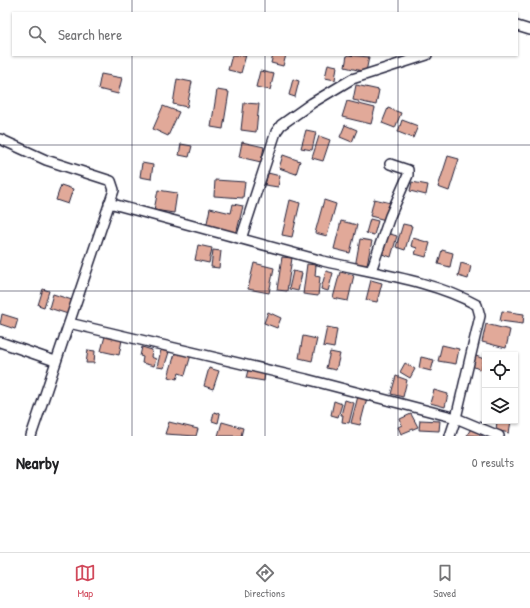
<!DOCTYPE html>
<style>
body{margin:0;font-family:"Patrick Hand",sans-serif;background:#f2f2f2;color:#202124}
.controls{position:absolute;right:12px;bottom:12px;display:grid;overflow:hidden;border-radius:0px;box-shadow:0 1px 3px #0004}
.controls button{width:36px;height:36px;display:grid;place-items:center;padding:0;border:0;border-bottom:1px solid #e0e0e0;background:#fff;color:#202124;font:20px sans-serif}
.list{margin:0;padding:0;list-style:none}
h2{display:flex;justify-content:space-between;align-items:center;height:52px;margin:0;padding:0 16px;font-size:17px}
h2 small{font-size:13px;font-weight:400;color:#757577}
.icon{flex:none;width:22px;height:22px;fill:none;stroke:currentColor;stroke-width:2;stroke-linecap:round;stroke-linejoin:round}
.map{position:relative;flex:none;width:530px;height:436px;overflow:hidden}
.search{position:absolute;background:#fff;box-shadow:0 1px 3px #0004;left:12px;right:12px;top:12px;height:44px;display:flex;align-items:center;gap:10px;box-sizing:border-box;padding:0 14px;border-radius:0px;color:#757577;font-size:15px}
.sheet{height:116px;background:#fff}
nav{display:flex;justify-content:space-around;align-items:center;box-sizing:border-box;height:56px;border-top:1px solid #e0e0e0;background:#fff;font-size:11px;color:#757577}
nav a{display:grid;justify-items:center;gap:2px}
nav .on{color:#d1495b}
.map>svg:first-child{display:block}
</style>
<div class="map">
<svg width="530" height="436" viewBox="0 0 530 436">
<rect width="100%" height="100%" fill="#fff"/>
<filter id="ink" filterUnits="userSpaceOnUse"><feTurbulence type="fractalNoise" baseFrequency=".025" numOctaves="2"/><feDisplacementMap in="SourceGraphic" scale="8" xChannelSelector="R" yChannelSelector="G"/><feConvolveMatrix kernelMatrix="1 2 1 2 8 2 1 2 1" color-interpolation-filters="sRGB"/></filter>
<g filter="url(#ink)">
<path fill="#e1a999" stroke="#22223b" d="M 232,55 L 246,55 L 241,73 L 228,70 Z
M 273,55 L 286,55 L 283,66 L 271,63 Z
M 347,55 L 369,57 L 366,72 L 345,67 Z
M 328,64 L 337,66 L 335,80 L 325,78 Z
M 260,71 L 274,74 L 270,90 L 256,87 Z
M 101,74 L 122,78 L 118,94 L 98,89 Z
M 177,79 L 192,82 L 187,107 L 173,104 Z
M 293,79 L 299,81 L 295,97 L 289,95 Z
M 356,85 L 379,90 L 376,105 L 353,100 Z
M 217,90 L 229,92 L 223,129 L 211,127 Z
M 347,101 L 375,108 L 371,124 L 342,117 Z
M 244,103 L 259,104 L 256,132 L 241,130 Z
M 163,106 L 179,112 L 168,136 L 153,129 Z
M 388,108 L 401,113 L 395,128 L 382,123 Z
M 402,120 L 418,126 L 413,138 L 398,132 Z
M 345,125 L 357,130 L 352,142 L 340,137 Z
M 306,130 L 316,132 L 312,150 L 301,148 Z
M 319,136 L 330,140 L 323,161 L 312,158 Z
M 242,142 L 264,147 L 261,162 L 239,157 Z
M 181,144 L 192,146 L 189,157 L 179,155 Z
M 283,155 L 300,161 L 296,174 L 279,168 Z
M 448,156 L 459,159 L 449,191 L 438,187 Z
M 142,163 L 153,165 L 151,179 L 140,177 Z
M 268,173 L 280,176 L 278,187 L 265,185 Z
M 215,180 L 245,182 L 243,198 L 214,196 Z
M 412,182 L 428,185 L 426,195 L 410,191 Z
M 61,185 L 73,189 L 68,204 L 56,200 Z
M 158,190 L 177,193 L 174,213 L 154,210 Z
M 374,199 L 391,203 L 386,220 L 370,216 Z
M 290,200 L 300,203 L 292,237 L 282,235 Z
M 324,200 L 336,204 L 327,236 L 315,233 Z
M 233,204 L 243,206 L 236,235 L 206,228 L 210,208 L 231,213 Z
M 370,219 L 378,221 L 374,235 L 366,233 Z
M 341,221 L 357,225 L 350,253 L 334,249 Z
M 403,224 L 412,226 L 405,250 L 396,247 Z
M 387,233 L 397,236 L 391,257 L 382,254 Z
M 413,238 L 430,243 L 426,257 L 415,254 L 417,248 L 411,246 Z
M 360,239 L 372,241 L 366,269 L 355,267 Z
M 198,245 L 212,248 L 209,263 L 195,260 Z
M 213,250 L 221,251 L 219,268 L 211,267 Z
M 442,250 L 453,253 L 450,267 L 438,264 Z
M 282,257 L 292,258 L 287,291 L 277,290 Z
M 254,263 L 274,268 L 269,293 L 248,289 Z
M 461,263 L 471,266 L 468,279 L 458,276 Z
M 307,264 L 316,265 L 315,276 L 320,277 L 318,296 L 303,294 Z
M 293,271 L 302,273 L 298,291 L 289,289 Z
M 326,271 L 333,273 L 328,291 L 321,289 Z
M 340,272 L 354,275 L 348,301 L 333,298 Z
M 371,280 L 382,283 L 377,302 L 366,300 Z
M 43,289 L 49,291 L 44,307 L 38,305 Z
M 53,294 L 72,300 L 68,314 L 49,308 Z
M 502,311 L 524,314 L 523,324 L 500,321 Z
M 268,312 L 281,318 L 277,328 L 264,323 Z
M 2,314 L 18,319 L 15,329 L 0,324 Z
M 486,324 L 510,330 L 506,348 L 482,342 Z
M 327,327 L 337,329 L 334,348 L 323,346 Z
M 105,336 L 122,340 L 119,355 L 101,351 Z
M 303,336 L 317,339 L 312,361 L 299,358 Z
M 442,345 L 459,349 L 456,364 L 438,361 Z
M 142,347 L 152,350 L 151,357 L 156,359 L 154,366 L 142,363 L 143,357 L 140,356 Z
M 88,350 L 95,351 L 94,363 L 86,363 Z
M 161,350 L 169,352 L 164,368 L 157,367 Z
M 176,350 L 191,355 L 185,375 L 179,373 L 177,379 L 168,377 Z
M 330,352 L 340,354 L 336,370 L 326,368 Z
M 476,356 L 484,359 L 481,370 L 472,366 Z
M 421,357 L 434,360 L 431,371 L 419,368 Z
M 405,363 L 415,369 L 410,378 L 400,372 Z
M 209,368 L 219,371 L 213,389 L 204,386 Z
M 248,370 L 265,373 L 264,381 L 246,378 Z
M 396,376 L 407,380 L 403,397 L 391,394 Z
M 434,390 L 448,394 L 445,407 L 430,403 Z
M 358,396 L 367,398 L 360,425 L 351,423 Z
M 345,400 L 354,403 L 349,423 L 342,422 L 343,415 L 341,415 Z
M 334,401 L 342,404 L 338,417 L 331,415 Z
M 214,412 L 220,414 L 218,423 L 212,421 Z
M 411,414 L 418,427 L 401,434 L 398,427 L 402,425 L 400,419 Z
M 420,420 L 440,421 L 439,431 L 419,430 Z
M 497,421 L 511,421 L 509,433 L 496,430 Z
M 169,422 L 198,429 L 196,436 L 165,434 Z
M 222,422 L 243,428 L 241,436 L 218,436 Z
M 472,427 L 484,433 L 482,436 L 467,435 Z"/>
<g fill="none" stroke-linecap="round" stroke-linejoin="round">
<g stroke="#22223b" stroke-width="12">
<path id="minor" d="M 517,26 L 530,30
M 0,139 L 46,160 L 111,181 L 114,190 L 31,436
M 109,203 C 180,222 252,242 323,261 C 373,273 432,280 477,305 L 480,316 L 456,418 L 450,436
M 241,239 L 276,132 L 281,125 L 312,103 L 352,79 L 427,55
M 371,271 L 390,216 L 408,175 L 408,170 L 390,164
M 69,323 L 306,379 L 456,418 L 499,436
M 0,342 L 55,361"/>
</g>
<use href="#minor" stroke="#fff" stroke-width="9"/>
</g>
</g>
<path fill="none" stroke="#22223b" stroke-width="1" stroke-opacity="0.55" d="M 132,0 L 132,13M 265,0 L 265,13M 398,0 L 398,13M 132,55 L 132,436M 265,55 L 265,436M 398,55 L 398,436M 0,145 L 530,145M 0,291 L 530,291"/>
</svg>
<div class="controls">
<button><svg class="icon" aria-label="locate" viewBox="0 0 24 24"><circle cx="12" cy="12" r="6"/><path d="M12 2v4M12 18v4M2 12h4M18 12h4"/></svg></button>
<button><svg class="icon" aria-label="layers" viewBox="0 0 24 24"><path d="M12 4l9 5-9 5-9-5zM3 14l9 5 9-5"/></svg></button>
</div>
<div class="search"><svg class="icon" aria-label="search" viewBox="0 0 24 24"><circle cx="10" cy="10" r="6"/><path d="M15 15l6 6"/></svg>Search here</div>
</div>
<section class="sheet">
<h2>Nearby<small>0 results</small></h2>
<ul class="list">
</ul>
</section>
<nav>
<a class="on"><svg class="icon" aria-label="map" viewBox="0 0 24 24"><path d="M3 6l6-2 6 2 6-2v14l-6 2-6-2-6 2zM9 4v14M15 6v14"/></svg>Map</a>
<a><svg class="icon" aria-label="directions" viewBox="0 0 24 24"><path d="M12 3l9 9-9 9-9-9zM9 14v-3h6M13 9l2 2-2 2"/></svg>Directions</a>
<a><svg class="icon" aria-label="saved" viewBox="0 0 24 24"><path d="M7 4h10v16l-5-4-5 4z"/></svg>Saved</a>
</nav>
